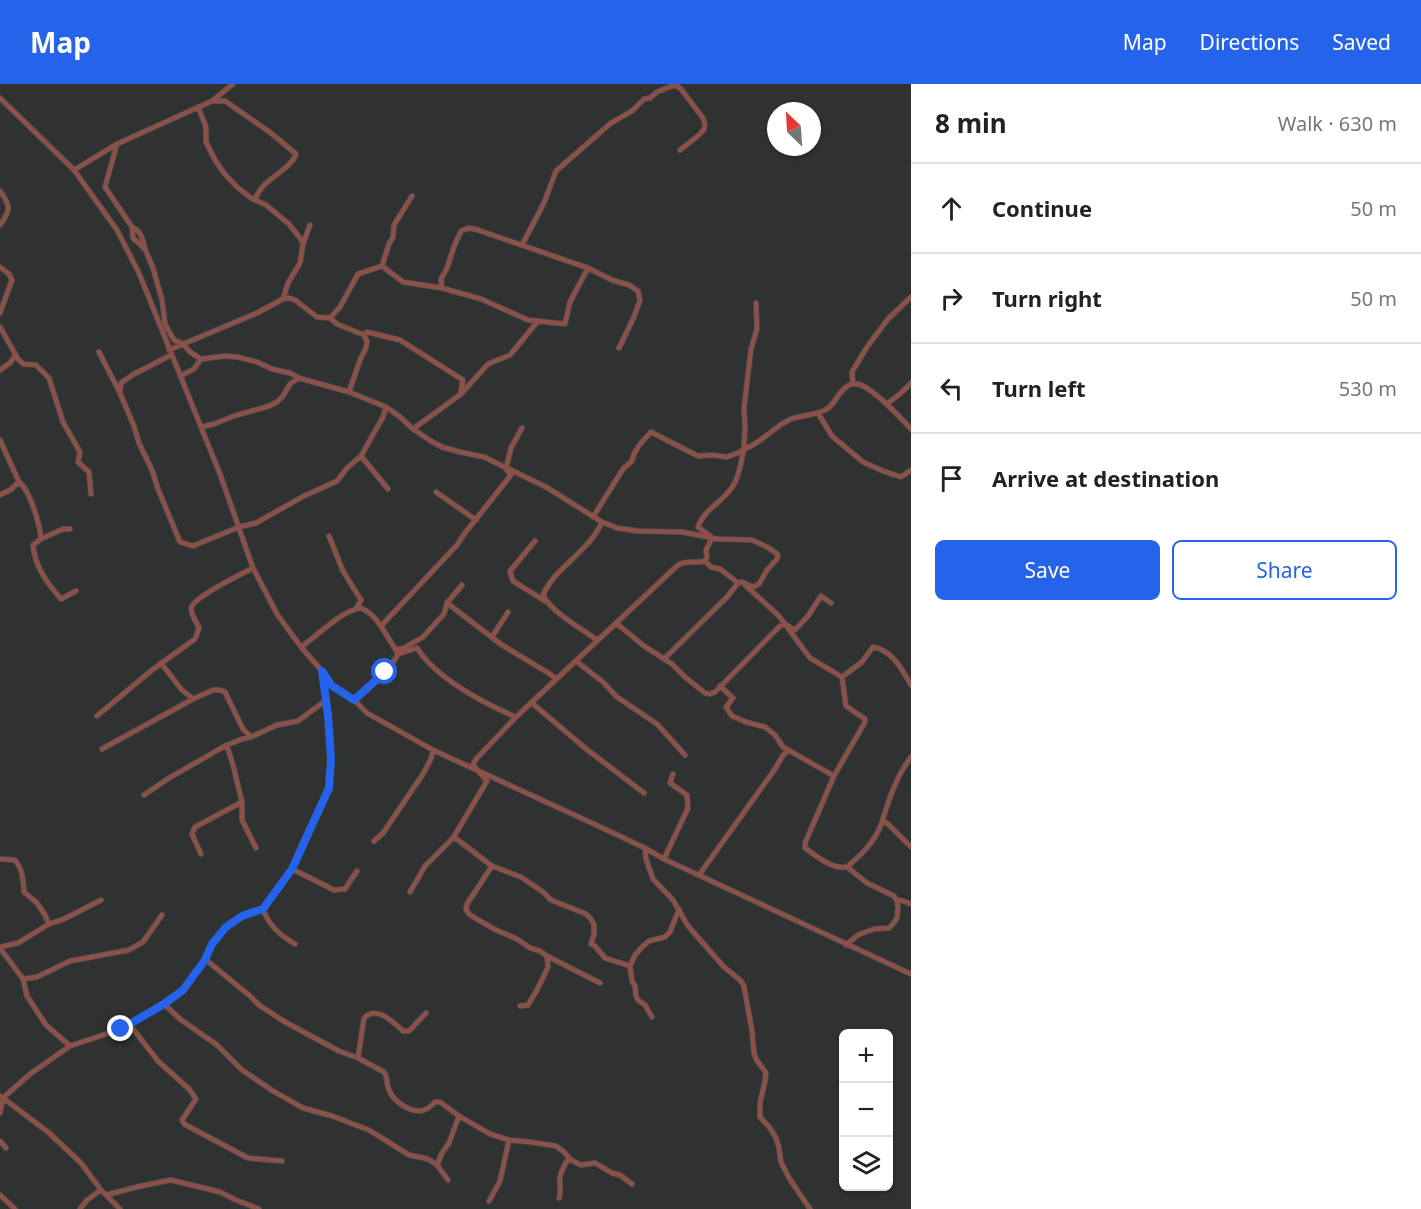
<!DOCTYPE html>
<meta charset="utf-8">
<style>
body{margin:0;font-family:"Noto Sans",sans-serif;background:#f6f6f6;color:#222}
.controls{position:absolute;right:18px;bottom:18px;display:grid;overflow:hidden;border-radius:9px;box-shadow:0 2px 4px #0004}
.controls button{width:54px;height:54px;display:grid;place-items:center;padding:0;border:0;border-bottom:2px solid #e0e0e0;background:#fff;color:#222;font:30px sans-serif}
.compass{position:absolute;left:767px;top:18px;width:54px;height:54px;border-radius:50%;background:#fff;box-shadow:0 2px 4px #0004;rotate:335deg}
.stop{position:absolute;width:18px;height:18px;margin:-14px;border:4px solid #2563eb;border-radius:50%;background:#fff}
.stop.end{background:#2563eb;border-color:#fff;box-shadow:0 2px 6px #0008}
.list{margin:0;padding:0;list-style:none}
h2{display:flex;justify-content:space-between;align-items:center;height:78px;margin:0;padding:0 24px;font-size:26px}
h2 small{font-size:20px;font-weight:400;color:#767676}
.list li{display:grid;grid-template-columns:39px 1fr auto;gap:18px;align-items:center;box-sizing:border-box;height:90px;padding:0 24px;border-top:2px solid #e0e0e0}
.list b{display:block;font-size:22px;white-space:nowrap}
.list em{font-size:20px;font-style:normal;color:#767676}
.actions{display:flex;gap:12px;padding:18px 24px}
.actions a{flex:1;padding:14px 0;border:2px solid #2563eb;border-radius:9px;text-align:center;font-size:21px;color:#2563eb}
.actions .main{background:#2563eb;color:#fff}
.icon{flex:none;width:33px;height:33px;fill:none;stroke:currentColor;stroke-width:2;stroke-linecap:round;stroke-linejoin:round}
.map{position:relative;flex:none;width:911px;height:1125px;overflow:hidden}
header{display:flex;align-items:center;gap:36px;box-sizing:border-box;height:84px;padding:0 30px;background:#2563eb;color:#fff}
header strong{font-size:28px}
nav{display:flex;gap:33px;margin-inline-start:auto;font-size:21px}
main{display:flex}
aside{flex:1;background:#fff}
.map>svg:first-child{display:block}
</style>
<header>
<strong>Map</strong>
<nav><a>Map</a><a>Directions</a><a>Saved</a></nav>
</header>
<main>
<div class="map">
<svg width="911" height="1125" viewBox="0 0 911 1125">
<rect width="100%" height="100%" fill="#2f3231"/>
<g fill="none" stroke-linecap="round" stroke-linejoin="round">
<g stroke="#4c4f4e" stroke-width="6">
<path id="minor" d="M 0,14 L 74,86 L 117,146 L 139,189 L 201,343 L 220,390 L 253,484 L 277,530 L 301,563 L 322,587 L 331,601 L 354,616 L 367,629 L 433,666 L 594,740 L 645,764 L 664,775 L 911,890
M 212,17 L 225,17 L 271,49 L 296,70 C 292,82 273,92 263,102 C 260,106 257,111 255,115
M 198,23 L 206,43 L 206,58 L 215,76 L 224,89 L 237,103 L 251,114 L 266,121 L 289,140 L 300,154 L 303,160 L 300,179 L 288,199 L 283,215
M 117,60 L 105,103 L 132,143 L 133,154 L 145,165 L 153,184 L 162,216 L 165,240 L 174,256 L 183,260 L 190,268 L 201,275 L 225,272 L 238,273 L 257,278 L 272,285 L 290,289 L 299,294 L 349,308 L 386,323 L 399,332 L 413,345 L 431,357 L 442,363 L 460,368 L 484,373 L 546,403 L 602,438 L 617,444 L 638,447 L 682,448 L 718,455 L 752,456 L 767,463 L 776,469 L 778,472 L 777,475 L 767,486 L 759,500 L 753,503 L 742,498 L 738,499 L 720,485 L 711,483 L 705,477 C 694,480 688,475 678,481 L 516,633 L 476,675 L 473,681 L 487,697 L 453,754 L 425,782 L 410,808
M 74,86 L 117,60 L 212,17 L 233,0
M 0,107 C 11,122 11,126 0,141
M 132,143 C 141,147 143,155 145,165
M 303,160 L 310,141
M 522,161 L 544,119 L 556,87 L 611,39 L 632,27 L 644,15 L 650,14 L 657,8 L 672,2 L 677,2 L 681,5 L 703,34 C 704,38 706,41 704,45 C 701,51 686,61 680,66
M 382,182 L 403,198 L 442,204 L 481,215 L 528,236 L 565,240 L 570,218 L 588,184
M 382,182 L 389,160 L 393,153 L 394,141 L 412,112
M 0,183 L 9,190 L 12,196 L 0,229
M 442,204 L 441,195 L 447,184 L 455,160 L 461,147 L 469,144 L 478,146 L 588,184 L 612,196 L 629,201 L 638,207 L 640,216 L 634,233 L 619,264
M 330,234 L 340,223 L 358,190 L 382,182
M 0,243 L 18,275 L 23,280 L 36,281 L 49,294 L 63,338 L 80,368 L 78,378 L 89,388 L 91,410
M 364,251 L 367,248 L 400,256 L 463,296 L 461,307
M 169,266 L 257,229 L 283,215 L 289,214 L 295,216 L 317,233 L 330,234 L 337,240 L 364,251 L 367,258 L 366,264 L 360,276 L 349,308
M 99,268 L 120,309
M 171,271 L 134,290 L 121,299 L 120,309 L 134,342 L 139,359 L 152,386 L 158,405 L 180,458 L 193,462 L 239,443 L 256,439 L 302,413 L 337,397 L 347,384 L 361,372 L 383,333 L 386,323
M 0,286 L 10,279 L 15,272
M 180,292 L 194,285 L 201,275
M 853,300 L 852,288 L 867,263 L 888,235 L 911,213
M 887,320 L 901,309 L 911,299
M 818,329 L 832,352 L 863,378 L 883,387 L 901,393 L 911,386
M 201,343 L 214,340 L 234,332 L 269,322 L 277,318 L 283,312 L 290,300 L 299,294
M 413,345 L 461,310 L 488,280 L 510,271 L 538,237
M 0,356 L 19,398 C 30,406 40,441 41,455 L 33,461 C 35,483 47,499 61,515 L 76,507
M 361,372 L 388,405
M 436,408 L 476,436
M 0,411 L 10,406 L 19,398
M 593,433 L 623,385 L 632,377 C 634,365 643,357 651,348 L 698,372 L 712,371 L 727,373 L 740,368 L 744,365 L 745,342 L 744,324 L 751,265 L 757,245 L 756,219
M 329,452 L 343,487 L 361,516 L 356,525
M 710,452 L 698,443 C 704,425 723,418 733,402 C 740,391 741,377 744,365 C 762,359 773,343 791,335 C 802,331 817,331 827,325 C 835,320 837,310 845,304 C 848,301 853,299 858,300 C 873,304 900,333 911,345
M 41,455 L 63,445 L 70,445
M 535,457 L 510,487 L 513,497 L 545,517
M 705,477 L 707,473 L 706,466 L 712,454
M 745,501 L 779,532 L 810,574 L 842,593
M 447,519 L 502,561 L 550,590 L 556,595
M 616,539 L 644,562 L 672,580 L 685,593 L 705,609 L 710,610 L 715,608 L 780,542 L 785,540 L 795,546 L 808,532 L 821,512 L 831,519
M 381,542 L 457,461 L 465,449 L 511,391 L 506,385 L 511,364 L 522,344
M 492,553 L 508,528
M 597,556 C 582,545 550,527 543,511 C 555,483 589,468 602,438
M 301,563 C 317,552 342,526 361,524 C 378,531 386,552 396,566
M 398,570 L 417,564 C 436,594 483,619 516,633
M 664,575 L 727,513 L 738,499
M 576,577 L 603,598 L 617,613 L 657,640 L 685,671
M 161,579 L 181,605 L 193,615
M 842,593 L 846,622 L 865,635 L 865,638 L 834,692 L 805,759 L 805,764 C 816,772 833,786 847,783 L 867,799 L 894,812 L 897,817 L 898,825 L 897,834 L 893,840 L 889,844 L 874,845 L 858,851 L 846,861
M 842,593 L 862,578 L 873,563 C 892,566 902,585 911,601
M 720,602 L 733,614 L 726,623 L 732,632 L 746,638 L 765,643 L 775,651 L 783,663 L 834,692
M 354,616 C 370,603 388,589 398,570 L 396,566 L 404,564 L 423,553 L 444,530 L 447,519 L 462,501
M 532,619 L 585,664 L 644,709
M 97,632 L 152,586 L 195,555 L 199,544 C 197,538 189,529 192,522 C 197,512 241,490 253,484
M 225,662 L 228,665 L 233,681 L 242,718 L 242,736 L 256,764
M 102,665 L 193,615 L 213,606 L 220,606 L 225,608 L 243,645 L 251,653
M 144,711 L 169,694 L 225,662 L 242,655 L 251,653 L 277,641 L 298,637 L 325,617
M 883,737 L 888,740 L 911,763
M 453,754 L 458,756 L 492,782 L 521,793 L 543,808 L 551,816 L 586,830 L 591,835 L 594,841 L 594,851 L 591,860 L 595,862 L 605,874 L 630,882
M 374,757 L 383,749 L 423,690 L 431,675 L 433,666
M 645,764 L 646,775 L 653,795 L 673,816 L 688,842 L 724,883 L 740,896 L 744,902 L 752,947 L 754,969 L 756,975 L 766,989 L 765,997 L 760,1019 L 760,1033 L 770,1044 L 776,1054 L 779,1064 L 781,1078 L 789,1094 L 810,1125
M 201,770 L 192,750 L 195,743 L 242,718
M 0,775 L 15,776 C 23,786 23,796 24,808 L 37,819 L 45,831 L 49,840
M 664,775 L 688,724 L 687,711 L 670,699 L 673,690
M 492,782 L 467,820 L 466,826 L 470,831 L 494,845 L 517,855 L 530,864 L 540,867 L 547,872 L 548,883 L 537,906 L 528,921 L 520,922
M 847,783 C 861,771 876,757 882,738 C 889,715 896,693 911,673
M 292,785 L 334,806 L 345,805 L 357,787
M 699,791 L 775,685 L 783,671 L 789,666
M 897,817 L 900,816 L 911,820
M 263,825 C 269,842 280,851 295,860
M 0,863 L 18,859 L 49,840 L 64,835 L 101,816
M 0,864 L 23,895 L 27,912 L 46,941 L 70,962
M 547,872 L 600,899
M 205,875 L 250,912 L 259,921 L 285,938 L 339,967 L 358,974 L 384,988 C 388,993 386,999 389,1006 C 393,1017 411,1030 424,1026 C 428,1025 432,1021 435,1018 L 440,1018 L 459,1032 L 490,1050 L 509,1056 L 530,1058 L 556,1062 L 564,1068 L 571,1076 L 581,1081 L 595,1079 L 612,1089 L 620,1091 L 632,1100
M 23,895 L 37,893 L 70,877 L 129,866 L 143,858 L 162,831
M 164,920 L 180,935 L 217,961 L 242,986 L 273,1007 L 303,1024 L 332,1032 L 369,1046 L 409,1071 L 428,1075 L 437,1081 L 448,1096
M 652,933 L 645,921 L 638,916 L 636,912 L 635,902 L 632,897 L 630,882 L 635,871 L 642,863 L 649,857 L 665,853 L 670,848 L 679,825
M 130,941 L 158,977 L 189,1005 L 196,1015 L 182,1036 L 184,1040 L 248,1074 L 282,1077
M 358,974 L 364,934 C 377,921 393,938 403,947 L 409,947 L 426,929
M 0,1012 L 3,1014 L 30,990 L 70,962 L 121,945 L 164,920 L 183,906 L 205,875 L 212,860 L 226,843 L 242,832 L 263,825 L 267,820 L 292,785 L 329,704 L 331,675 L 328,631 L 322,590
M 0,1029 L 3,1014 L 48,1048 L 81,1079 L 101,1106 L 120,1125
M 0,1057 L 6,1064
M 437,1081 L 442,1069 L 449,1059 L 459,1032
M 0,1111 L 15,1125
M 106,1111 L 141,1102 L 171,1096 L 220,1108 L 236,1116 L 259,1125
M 559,1114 C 562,1107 559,1101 560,1093 C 561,1086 565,1080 569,1074
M 489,1117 L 500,1097 L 509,1056
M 80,1125 L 87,1116 L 101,1106"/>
</g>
<use href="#minor" stroke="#8c5049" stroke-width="4.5"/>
</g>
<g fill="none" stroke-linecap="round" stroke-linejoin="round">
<path stroke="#2563eb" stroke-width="8" d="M 121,945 L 164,920 L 183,906 L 205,876 L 212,860 L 226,843 L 242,832 L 263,825 L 292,785 L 329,704 L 331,675 L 328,631 L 322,587 L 331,601 L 354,616 L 385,588"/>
</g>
</svg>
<div class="controls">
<button>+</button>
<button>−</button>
<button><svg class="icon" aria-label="layers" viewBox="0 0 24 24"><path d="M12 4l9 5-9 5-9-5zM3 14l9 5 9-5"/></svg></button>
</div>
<svg class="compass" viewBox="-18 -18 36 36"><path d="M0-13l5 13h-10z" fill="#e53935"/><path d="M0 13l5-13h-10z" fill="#767676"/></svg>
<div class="stop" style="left:385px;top:588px"></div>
<div class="stop end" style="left:121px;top:945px"></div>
</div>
<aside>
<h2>8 min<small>Walk · 630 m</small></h2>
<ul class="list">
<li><svg class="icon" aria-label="ahead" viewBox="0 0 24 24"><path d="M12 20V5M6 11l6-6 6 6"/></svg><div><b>Continue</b></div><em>50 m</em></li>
<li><svg class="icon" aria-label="right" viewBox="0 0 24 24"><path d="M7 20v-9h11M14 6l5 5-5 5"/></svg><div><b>Turn right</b></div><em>50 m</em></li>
<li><svg class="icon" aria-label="left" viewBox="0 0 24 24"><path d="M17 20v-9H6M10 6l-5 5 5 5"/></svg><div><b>Turn left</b></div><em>530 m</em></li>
<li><svg class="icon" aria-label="arrive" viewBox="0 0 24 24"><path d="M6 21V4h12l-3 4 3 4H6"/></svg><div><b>Arrive at destination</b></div></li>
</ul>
<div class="actions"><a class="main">Save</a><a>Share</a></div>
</aside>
</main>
